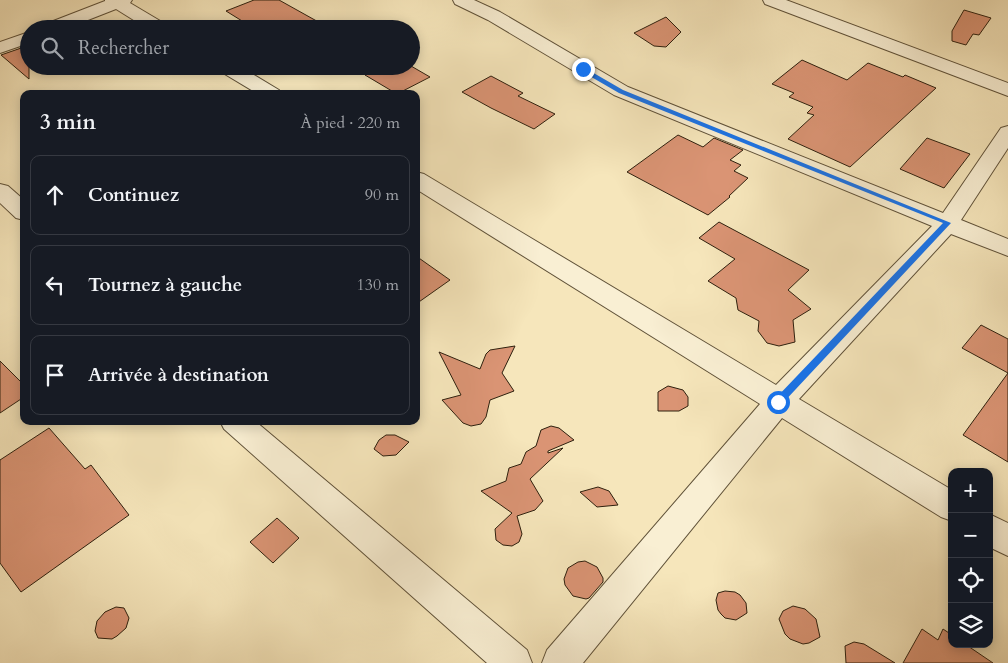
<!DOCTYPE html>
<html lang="fr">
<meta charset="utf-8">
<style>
body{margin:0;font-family:Cardo,serif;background:#242831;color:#f1f3f6}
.controls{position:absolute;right:15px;bottom:15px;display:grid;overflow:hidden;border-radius:10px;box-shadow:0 2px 12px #0003}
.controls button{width:45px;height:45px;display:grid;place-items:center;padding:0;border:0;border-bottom:1px solid #363941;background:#171b24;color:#f1f3f6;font:25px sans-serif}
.stop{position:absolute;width:15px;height:15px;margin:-11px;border:4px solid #1a73e8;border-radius:50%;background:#fff}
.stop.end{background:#1a73e8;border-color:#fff;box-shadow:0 1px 5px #0008}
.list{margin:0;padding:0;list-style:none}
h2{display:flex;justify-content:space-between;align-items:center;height:65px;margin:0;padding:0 20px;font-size:21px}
h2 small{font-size:16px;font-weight:400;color:#9ea1a6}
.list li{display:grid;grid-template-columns:32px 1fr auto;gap:15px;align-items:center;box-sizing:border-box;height:80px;margin:0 10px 10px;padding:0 10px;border:1px solid #363941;border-radius:10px}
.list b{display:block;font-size:19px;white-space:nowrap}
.list em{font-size:16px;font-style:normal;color:#9ea1a6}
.icon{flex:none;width:28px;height:28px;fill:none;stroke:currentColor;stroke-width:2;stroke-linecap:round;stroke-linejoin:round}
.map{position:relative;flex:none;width:1008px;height:663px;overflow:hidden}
.search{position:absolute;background:#171b24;box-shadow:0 2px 12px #0003;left:20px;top:20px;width:400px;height:55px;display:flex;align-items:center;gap:12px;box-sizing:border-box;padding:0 18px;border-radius:28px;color:#9ea1a6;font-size:19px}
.panel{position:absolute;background:#171b24;box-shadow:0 2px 12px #0003;left:20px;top:90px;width:400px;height:335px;border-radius:10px}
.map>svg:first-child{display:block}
</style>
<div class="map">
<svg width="1008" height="663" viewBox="0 0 1008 663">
<rect width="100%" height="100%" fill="#f6e6bb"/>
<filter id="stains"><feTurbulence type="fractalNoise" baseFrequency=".004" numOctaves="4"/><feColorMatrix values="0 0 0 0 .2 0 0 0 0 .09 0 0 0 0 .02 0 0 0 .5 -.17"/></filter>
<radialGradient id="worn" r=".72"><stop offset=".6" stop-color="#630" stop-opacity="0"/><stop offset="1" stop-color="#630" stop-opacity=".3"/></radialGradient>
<path fill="#da9474" stroke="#2e200e" d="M 254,0 L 279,0 L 331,29 L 255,29 L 226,11 Z
M 964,10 L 991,18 L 979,35 L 973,34 L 966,45 L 952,41 L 952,31 Z
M 666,17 L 681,32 L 666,47 L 654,46 L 634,33 Z
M 27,46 L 29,47 L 29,79 L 1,55 Z
M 802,60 L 847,80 L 868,63 L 903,77 L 905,75 L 936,88 L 850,167 L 788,139 L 814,115 L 807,113 L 813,107 L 789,97 L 794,93 L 772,84 Z
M 382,66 L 411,66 L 430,77 L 397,94 L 365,75 Z
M 491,76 L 523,93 L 518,96 L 555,114 L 534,129 L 491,108 L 462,92 Z
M 678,135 L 703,147 L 714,138 L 743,150 L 730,160 L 741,165 L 734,171 L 748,178 L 729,196 L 730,197 L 708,215 L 627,172 Z
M 927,138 L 970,154 L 944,188 L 900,169 Z
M 719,222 L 809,270 L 788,290 L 811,309 L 793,320 L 795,342 L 779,346 L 767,343 L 758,331 L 759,321 L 738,310 L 736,298 L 708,281 L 735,259 L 699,238 Z
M 416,256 L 450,280 L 416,304 Z
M 981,325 L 1008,339 L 1008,462 L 963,435 L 1008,373 L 962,348 Z
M 515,346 L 502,373 L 514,391 L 490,400 L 486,417 L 481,424 L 471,426 L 463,423 L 442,400 L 461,395 L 439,352 L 480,369 L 486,354 L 490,350 Z
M 0,361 L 24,385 L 24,397 L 0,413 Z
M 668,386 L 683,390 L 688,397 L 688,406 L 679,411 L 658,411 L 658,392 Z
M 551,426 L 559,428 L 574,440 L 548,451 L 548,453 L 563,448 L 530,479 L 543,501 L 535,510 L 517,516 L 522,534 L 519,542 L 512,546 L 503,545 L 496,540 L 495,529 L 512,513 L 481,491 L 506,481 L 509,468 L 521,464 L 526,452 L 536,446 L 541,430 Z
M 49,428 L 85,469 L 91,465 L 129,515 L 21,592 L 0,563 L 0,460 Z
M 386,435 L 395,435 L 409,442 L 396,455 L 383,456 L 374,449 L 379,440 Z
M 598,487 L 609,491 L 618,505 L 597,507 L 580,492 Z
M 277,518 L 299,538 L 273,563 L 250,542 Z
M 585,561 L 597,567 L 603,578 L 603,582 L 589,598 L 586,599 L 573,596 L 565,585 L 564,579 L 568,568 L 578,562 Z
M 725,591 L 735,592 L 740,595 L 746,603 L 747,613 L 736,620 L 725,618 L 721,614 L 718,610 L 716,600 L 718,593 Z
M 793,606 L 805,609 L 816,619 L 820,637 L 809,643 L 803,644 L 790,639 L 785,634 L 779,619 L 783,611 Z
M 116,607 L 124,608 L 129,618 L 126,628 L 117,636 L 112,639 L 98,638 L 95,631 L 97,621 L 105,612 Z
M 922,629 L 938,640 L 943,629 L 952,635 L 952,644 L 965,644 L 993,663 L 903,663 Z
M 854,642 L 864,644 L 895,663 L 846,663 L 845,646 Z"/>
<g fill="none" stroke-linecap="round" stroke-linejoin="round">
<g stroke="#605239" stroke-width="2">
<path id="street" d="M 105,0 L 132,0 L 130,3 L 167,25 L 170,29 L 148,29 L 116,9 L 65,29 L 40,29 L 43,25 L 105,1 Z
M 453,0 L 474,0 L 500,12 L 628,87 L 943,213 L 1001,128 L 1008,126 L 1008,148 L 961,220 L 1008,239 L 1008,256 L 951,234 L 799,399 L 952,490 L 952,521 L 941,517 L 782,418 L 583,663 L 542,663 L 547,650 L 760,404 L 416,189 L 416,172 L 424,174 L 776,385 L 932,226 L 614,95 L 488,20 L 455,4 Z
M 763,0 L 786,0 L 1008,83 L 1008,96 L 765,4 Z
M 29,32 L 29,43 L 0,53 L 0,42 Z
M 216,66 L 239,66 L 279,90 L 282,94 L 258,94 L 218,70 Z
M 0,184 L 8,186 L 24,200 L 24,220 L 16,218 L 0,203 Z
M 220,421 L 255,421 L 527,650 L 532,663 L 487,663 L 224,429 Z
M 989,514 L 1008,523 L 1008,556 L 989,547 Z"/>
</g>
<use href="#street" fill="#f9efd3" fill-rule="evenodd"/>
</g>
<path fill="#1a73e8" d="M 581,68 L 585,68 L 623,90 L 951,223 L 781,405 L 775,405 L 775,399 L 943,223 L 619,93 L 581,71 Z"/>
<rect width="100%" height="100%" filter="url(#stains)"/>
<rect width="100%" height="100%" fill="url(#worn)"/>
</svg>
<div class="controls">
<button>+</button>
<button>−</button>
<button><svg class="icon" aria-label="locate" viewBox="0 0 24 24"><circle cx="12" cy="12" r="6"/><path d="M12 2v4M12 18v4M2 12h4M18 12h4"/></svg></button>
<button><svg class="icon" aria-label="layers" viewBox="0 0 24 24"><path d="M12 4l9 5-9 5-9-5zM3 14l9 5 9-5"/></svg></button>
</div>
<div class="stop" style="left:778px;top:402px"></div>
<div class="stop end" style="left:583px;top:69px"></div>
<div class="search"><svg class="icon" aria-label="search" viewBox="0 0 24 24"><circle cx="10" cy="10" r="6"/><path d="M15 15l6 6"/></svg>Rechercher</div>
<section class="panel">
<h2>3 min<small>À pied · 220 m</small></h2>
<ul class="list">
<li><svg class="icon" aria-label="ahead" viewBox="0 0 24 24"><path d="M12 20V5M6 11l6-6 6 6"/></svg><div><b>Continuez</b></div><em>90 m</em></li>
<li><svg class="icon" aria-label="left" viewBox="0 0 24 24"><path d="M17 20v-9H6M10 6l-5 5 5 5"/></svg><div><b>Tournez à gauche</b></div><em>130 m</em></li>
<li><svg class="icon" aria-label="arrive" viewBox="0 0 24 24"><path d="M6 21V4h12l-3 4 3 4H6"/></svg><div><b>Arrivée à destination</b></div></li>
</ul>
</section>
</div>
